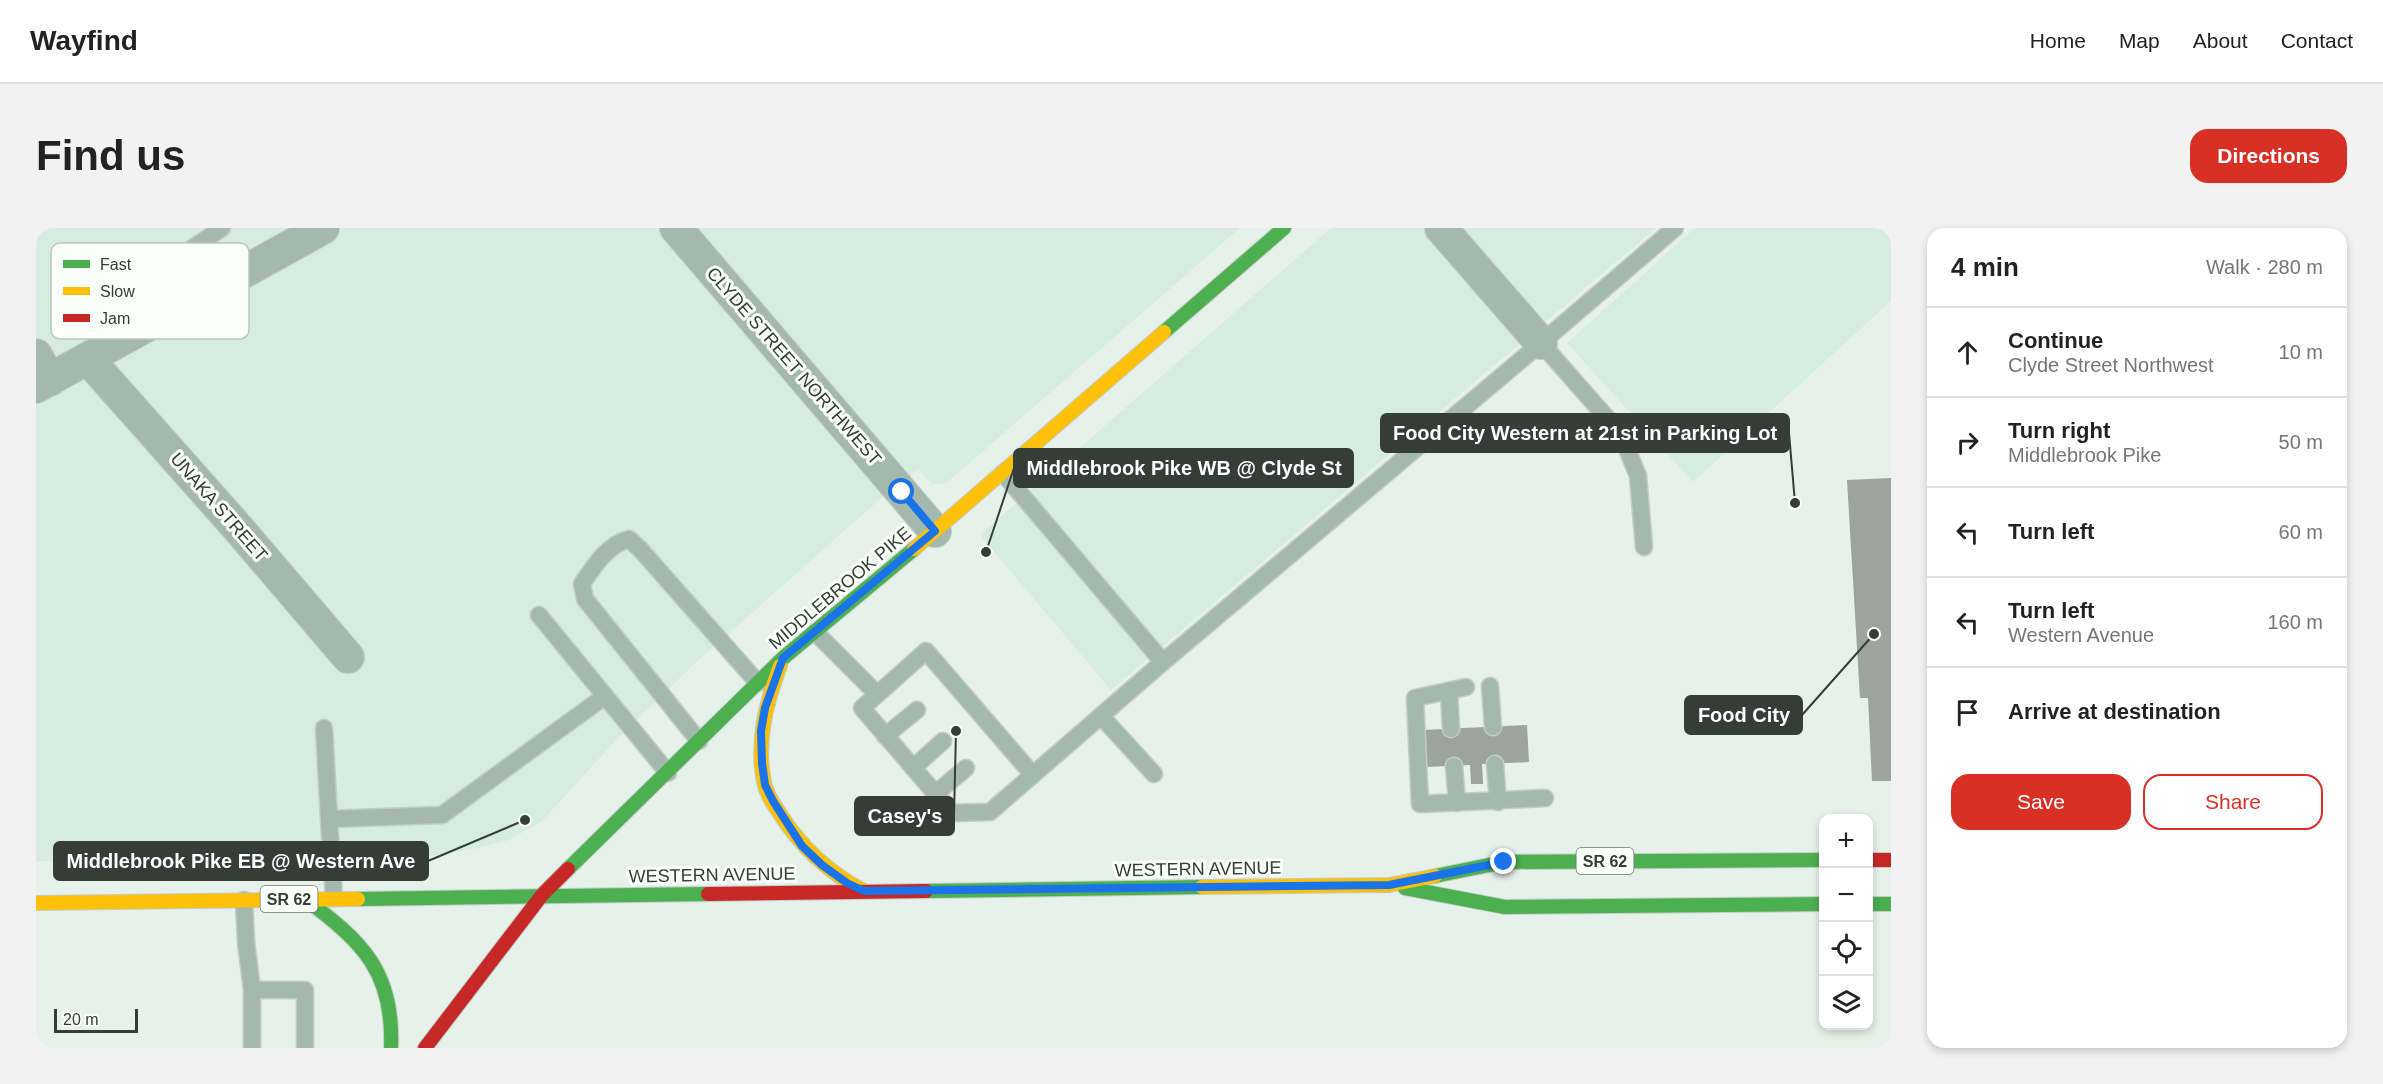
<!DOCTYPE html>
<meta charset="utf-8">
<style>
body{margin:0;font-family:Arial,sans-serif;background:#f2f2f2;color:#222}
.controls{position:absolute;right:18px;bottom:18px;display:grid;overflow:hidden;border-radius:12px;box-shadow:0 3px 9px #0003}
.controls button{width:54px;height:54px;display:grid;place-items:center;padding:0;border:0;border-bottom:2px solid #e0e0e0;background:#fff;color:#222;font:30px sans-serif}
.scale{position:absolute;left:18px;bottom:15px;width:84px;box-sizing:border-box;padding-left:6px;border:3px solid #343d38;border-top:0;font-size:16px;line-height:21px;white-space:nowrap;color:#343d38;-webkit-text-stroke:4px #fafffc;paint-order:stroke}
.stop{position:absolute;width:18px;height:18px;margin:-14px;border:4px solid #1a73e8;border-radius:50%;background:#fff}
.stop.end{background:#1a73e8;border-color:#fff;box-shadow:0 2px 6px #0008}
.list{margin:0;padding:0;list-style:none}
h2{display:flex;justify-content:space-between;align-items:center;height:78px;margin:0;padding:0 24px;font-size:26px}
h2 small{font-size:20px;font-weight:400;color:#767676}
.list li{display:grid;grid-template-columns:39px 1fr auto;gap:18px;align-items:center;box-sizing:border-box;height:90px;padding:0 24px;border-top:2px solid #e0e0e0}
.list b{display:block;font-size:22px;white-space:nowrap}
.list p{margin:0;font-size:20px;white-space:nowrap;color:#767676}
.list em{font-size:20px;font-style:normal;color:#767676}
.actions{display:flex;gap:12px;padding:18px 24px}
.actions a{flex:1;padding:14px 0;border:2px solid #d93025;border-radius:18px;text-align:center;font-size:21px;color:#d93025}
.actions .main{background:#d93025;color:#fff}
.icon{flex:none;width:33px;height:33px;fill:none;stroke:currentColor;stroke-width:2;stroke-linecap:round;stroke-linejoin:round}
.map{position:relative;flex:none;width:1855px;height:820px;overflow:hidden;border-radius:18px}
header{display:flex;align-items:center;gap:36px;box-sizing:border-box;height:84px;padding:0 30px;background:#fff;border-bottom:2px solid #e0e0e0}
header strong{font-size:28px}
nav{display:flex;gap:33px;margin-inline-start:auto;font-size:21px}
.intro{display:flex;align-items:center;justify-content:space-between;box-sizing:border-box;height:144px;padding:0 36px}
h1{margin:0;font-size:42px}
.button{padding:15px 27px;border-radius:18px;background:#d93025;color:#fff;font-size:21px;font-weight:700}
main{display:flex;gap:36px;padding:0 36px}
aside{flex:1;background:#fff;border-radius:18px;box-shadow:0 3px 9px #0003}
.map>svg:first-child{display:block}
</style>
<header>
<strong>Wayfind</strong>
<nav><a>Home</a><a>Map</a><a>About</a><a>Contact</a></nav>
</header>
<div class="intro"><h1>Find us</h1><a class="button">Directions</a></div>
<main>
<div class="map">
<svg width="1855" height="820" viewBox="0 0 1855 820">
<rect width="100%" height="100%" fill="#e6f1eb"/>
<path fill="#d6ebe1" d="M 0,0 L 1204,0 L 909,256 L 896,256 L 882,242 L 843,272 L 655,439 L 580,512 L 506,593 L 473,612 L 442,620 L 386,629 L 0,633 Z
M 1295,0 L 1620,0 L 1075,462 L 944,307 Z
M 1659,0 L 1855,0 L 1855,73 L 1657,254 L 1531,115 Z"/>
<path fill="#9ba49f" d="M 1855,250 L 1855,553 L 1836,553 L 1832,470 L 1824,470 L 1811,252 Z
M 1491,497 L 1493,534 L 1446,536 L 1447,556 L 1435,556 L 1434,537 L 1389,539 L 1387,502 Z"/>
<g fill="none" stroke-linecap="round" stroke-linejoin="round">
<g stroke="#c3ccc7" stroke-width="19">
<path id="lane" d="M 162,69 L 145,28 L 186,0
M 1505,115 L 1585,206 L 1602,248 L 1608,319
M 967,245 L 1127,434 L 1505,115 L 1639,0
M 503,387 L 632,545
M 779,404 L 841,466
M 1454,458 L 1457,499
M 1430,459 L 1379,470 L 1384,576 L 1509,570
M 1413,463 L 1415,501
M 1065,488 L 1118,546
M 288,500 L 293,591
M 849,508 L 881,482
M 663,513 L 549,371 L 546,356 C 558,338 571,317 593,311 L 604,321 L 722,455
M 1459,536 L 1462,574
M 1418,538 L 1421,575
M 877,540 L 907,513
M 997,547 L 890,423 L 826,480 L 916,585 L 954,584 L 1127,434
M 899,566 L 930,540
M 298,670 L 293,591 L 406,587 L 569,468
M 208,672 L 210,714 L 216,762 L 269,762 L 269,820
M 216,762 L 216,820"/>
</g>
<g stroke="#c3ccc7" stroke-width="34">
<path id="street" d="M 640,0 L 899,303
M 1405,0 L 1505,115
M 0,127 L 14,152
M 52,131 L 201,299 L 312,429
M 0,159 L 287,0"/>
</g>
<g stroke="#c3ccc7" stroke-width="16">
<path id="fast" d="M 1128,104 L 1248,0
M 532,641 L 747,430 L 878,321
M 1399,648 L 1468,634 L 1788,632
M 1369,660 L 1469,679 L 1788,676
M 890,663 L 1166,659
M 269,671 C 327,714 358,744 355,820
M 322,671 L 672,666
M 1832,676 L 1855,676"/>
</g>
<g stroke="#c3ccc7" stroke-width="16">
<path id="slow" d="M 878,321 L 1128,104
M 744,438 C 730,475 720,514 728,554 C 730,565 736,574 742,583 C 764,618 791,644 828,663
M 1166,659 L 1353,657 L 1399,648
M 0,675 L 322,671"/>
</g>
<g stroke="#c3ccc7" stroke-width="16">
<path id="jam" d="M 1832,632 L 1855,632
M 672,666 L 890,663
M 389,820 L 506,667 L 532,641"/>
</g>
<use href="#lane" stroke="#a5b8af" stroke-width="16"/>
<use href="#street" stroke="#a5b8af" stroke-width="32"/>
<use href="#fast" stroke="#4caf50" stroke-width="14"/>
<use href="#slow" stroke="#ffc107" stroke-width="14"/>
<use href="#jam" stroke="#c62828" stroke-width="14"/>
</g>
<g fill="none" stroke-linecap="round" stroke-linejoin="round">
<path stroke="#1a73e8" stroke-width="8" d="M 866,264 L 899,303 L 747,430 L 729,480 L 725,503 L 726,535 L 729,557 L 737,573 L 766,618 L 786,637 L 811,655 L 828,663 L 1353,657 L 1468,634"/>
</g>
<g text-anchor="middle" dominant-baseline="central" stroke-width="6" stroke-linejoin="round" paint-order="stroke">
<g fill="#fafffc" stroke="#6f7773" stroke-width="1.5">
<rect x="1540.5" y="620" width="57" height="26" rx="4.5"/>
<rect x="224.5" y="658" width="57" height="26" rx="4.5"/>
</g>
<g font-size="16" font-weight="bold" fill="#343d38">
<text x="1569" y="633">SR 62</text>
<text x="253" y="671">SR 62</text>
</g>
<g font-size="18" fill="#343d38" stroke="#fafffc">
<text transform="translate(758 138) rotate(49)">CLYDE STREET NORTHWEST</text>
<text transform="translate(183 279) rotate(49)">UNAKA STREET</text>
<text transform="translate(804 360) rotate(-40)">MIDDLEBROOK PIKE</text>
<text transform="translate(1162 641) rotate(-1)">WESTERN AVENUE</text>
<text transform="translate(676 647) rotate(-1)">WESTERN AVENUE</text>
</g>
</g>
<rect x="15" y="15" width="198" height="96" rx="9" fill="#fafffc" stroke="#bfc5c1" stroke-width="1.5"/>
<rect x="27" y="32" width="27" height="8" fill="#4caf50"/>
<rect x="27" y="59" width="27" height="8" fill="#ffc107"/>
<rect x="27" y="86" width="27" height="8" fill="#c62828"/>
<g font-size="16" fill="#343d38">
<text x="64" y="42">Fast</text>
<text x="64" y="69">Slow</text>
<text x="64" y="96">Jam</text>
</g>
<path fill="none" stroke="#343d38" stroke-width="2" d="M1759 275L1753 205M950 324L978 240M1838 406L1766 487M920 503L918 588M489 592L392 633"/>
<g fill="#343d38" stroke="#fafffc" stroke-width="2">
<circle cx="1759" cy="275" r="6"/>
<circle cx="950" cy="324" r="6"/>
<circle cx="1838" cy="406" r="6"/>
<circle cx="920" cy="503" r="6"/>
<circle cx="489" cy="592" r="6"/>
</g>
<g fill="#343d38" stroke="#343d38" stroke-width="2">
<rect x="1345" y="186" width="408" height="38" rx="6"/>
<rect x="978" y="221" width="339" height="38" rx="6"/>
<rect x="1649" y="468" width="117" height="38" rx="6"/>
<rect x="819" y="569" width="99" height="38" rx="6"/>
<rect x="18" y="614" width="374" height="38" rx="6"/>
</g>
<g font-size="20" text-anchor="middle" font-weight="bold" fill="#fff">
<text x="1549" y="212">Food City Western at 21st in Parking Lot</text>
<text x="1148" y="247">Middlebrook Pike WB @ Clyde St</text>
<text x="1708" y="494">Food City</text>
<text x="869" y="595">Casey's</text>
<text x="205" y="640">Middlebrook Pike EB @ Western Ave</text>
</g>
</svg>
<div class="controls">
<button>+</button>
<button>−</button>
<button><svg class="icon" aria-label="locate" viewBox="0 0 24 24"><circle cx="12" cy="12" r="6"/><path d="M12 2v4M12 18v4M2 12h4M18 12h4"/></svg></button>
<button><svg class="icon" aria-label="layers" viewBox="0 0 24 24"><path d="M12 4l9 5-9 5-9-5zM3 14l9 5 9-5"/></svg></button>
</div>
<div class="scale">20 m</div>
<div class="stop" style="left:866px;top:264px"></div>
<div class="stop end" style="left:1468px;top:634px"></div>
</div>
<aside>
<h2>4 min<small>Walk · 280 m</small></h2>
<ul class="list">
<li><svg class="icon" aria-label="ahead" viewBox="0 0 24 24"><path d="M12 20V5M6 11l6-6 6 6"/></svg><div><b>Continue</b><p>Clyde Street Northwest</p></div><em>10 m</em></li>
<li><svg class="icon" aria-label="right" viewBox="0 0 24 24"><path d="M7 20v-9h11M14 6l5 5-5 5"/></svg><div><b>Turn right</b><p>Middlebrook Pike</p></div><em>50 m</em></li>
<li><svg class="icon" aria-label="left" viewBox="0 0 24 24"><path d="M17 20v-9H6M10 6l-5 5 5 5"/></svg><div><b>Turn left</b></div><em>60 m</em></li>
<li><svg class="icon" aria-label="left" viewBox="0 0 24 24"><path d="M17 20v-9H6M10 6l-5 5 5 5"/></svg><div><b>Turn left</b><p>Western Avenue</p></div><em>160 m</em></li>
<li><svg class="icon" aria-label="arrive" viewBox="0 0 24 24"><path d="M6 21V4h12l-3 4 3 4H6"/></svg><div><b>Arrive at destination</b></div></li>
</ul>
<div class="actions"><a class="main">Save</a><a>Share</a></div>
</aside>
</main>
